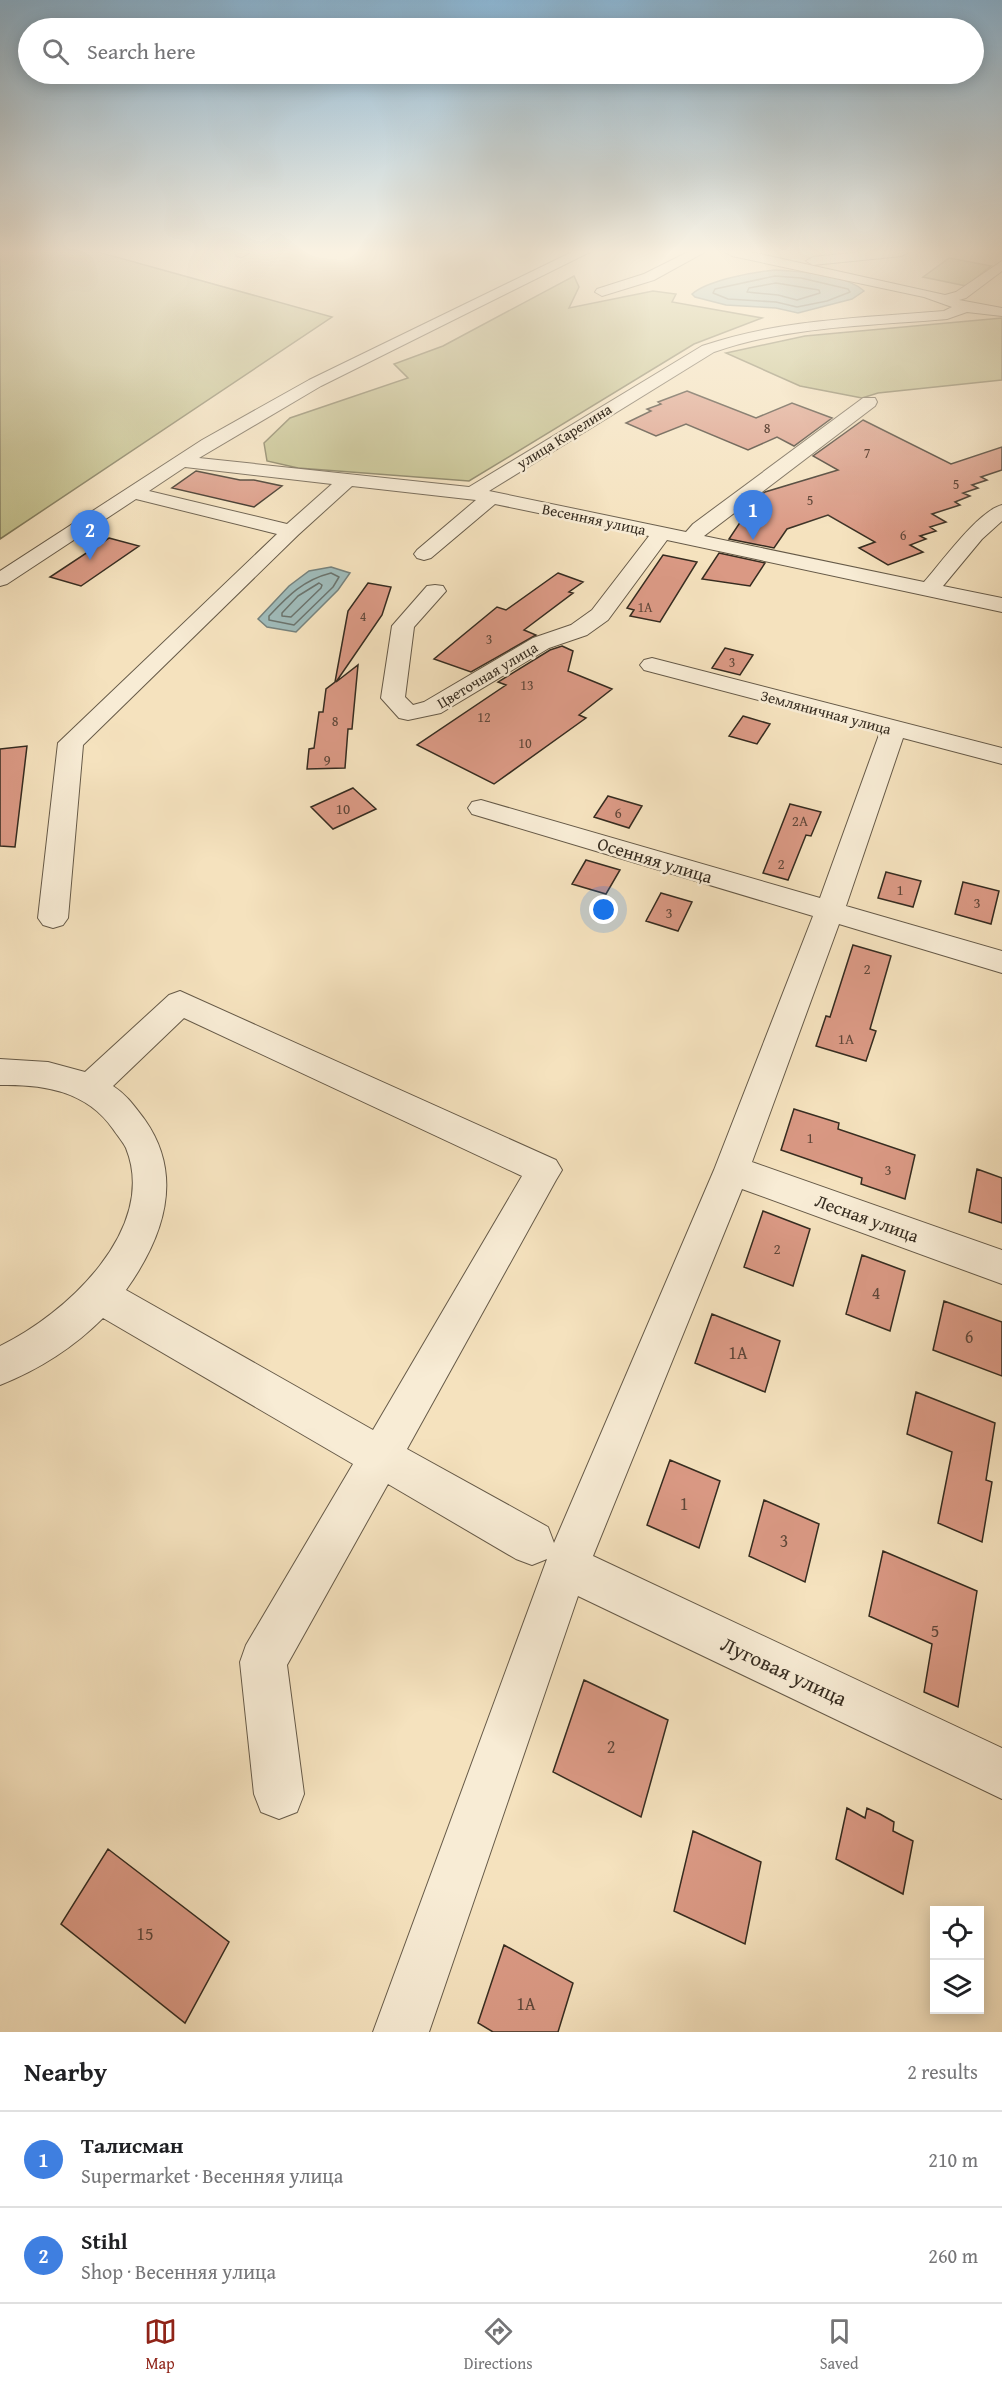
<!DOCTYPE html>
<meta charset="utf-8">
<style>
body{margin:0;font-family:"Gentium Book Plus",serif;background:#f6f6f6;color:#202124}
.controls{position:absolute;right:18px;bottom:18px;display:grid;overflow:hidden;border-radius:0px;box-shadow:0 3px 15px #0003}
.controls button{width:54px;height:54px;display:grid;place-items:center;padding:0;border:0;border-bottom:2px solid #e0e0e0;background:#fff;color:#202124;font:30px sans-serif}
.you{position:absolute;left:604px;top:910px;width:21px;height:21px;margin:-15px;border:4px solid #fff;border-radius:50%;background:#1a73e8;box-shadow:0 0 0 9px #1a73e833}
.badge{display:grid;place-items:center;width:39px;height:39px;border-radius:50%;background:#8f2418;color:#fff;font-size:20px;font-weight:700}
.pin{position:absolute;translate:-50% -50px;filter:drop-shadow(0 2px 3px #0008)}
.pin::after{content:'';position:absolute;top:32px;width:21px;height:18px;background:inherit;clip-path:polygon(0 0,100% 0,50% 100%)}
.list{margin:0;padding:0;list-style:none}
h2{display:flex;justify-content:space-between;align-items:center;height:78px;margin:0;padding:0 24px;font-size:26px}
h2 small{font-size:20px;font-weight:400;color:#757577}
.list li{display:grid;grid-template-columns:39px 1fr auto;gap:18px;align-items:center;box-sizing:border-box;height:96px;padding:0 24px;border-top:2px solid #e0e0e0}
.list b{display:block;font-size:22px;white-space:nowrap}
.list p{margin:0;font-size:20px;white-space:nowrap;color:#757577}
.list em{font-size:20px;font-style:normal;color:#757577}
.icon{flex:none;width:33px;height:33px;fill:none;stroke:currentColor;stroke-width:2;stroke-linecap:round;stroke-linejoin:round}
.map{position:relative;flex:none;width:1002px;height:2032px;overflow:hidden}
.search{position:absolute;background:#fff;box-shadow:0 3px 15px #0003;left:18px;right:18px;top:18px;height:66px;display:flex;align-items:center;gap:15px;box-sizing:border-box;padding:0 21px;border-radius:33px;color:#757577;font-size:22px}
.sheet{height:270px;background:#fff}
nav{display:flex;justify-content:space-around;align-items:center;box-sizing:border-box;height:84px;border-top:2px solid #e0e0e0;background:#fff;font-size:16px;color:#757577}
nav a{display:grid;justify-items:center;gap:3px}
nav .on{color:#8f2418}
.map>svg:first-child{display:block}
</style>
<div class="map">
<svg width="1002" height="2032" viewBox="0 0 1002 2032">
<rect width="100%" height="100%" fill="#f5e2be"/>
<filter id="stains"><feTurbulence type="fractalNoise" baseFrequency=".00333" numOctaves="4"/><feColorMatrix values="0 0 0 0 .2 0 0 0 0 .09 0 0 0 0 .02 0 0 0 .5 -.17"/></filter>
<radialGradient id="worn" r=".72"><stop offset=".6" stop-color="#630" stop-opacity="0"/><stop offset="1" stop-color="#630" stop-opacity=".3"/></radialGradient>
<path fill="#c3c18c" stroke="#7c7656" stroke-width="1.5" d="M 0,252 L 98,252 L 332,317 L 0,539 Z
M 949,258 L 991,266 L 966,286 L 923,277 Z
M 574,276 L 579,287 L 569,308 L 653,291 L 676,294 L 672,302 L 762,318 L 694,344 L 469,481 L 298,468 L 267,461 L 264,443 L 290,418 L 408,378 L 394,364 L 443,346 Z
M 1002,318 L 1002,380 L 878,393 L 862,398 L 800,386 L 726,353 L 805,336 Z"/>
<path fill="#a0bcbb" stroke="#76827d" stroke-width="1.5" d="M 775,270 C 799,271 847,275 864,291 L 852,299 L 798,313 L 776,308 L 726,305 L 695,297 L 692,294 C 708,280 754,272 775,270 Z
M 331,567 L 350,573 L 338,590 L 296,632 L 267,627 L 258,619 L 289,586 L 309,571 Z"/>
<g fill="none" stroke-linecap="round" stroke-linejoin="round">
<path stroke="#6b746e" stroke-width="1.5" d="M 775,276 L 801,278 L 848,289 L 850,292 L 827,301 L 797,307 L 776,302 L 728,299 L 713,293 L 715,289 Z
M 776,283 L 819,290 L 820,293 L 797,300 L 778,295 L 747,292 L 749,288 Z
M 331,573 L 339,577 L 333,587 L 294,625 L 269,620 L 269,616 C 288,596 303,580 331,573 Z
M 319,583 L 322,585 L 321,588 L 291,617 L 282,616 L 282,613 L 298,596 Z"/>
</g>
<path fill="#da9984" stroke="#362c20" stroke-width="1.5" d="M 687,391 L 756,418 L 792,403 L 832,418 L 794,446 L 777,437 L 748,450 L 686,424 L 656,436 L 626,423 L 651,411 L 647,409 L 661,404 L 658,402 Z
M 863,420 L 951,464 L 1002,447 L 1002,470 L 981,477 L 987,480 L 972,485 L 978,488 L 963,493 L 970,496 L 955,502 L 960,505 L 932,514 L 946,522 L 930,527 L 936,531 L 920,536 L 926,539 L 910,545 L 923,552 L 888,565 L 859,548 L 875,542 L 828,515 L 787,529 L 774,548 L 729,539 L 755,500 L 765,492 L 838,470 L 813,456 Z
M 196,471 L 240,480 L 254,480 L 282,486 L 254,507 L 172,488 Z
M 109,538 L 139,546 L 81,586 L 50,577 Z
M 719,553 L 765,563 L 750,586 L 702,579 Z
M 663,555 L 697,562 L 660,622 L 630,616 L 634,610 L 627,608 Z
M 558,573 L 583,582 L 569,592 L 573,593 L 524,630 L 536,635 L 471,672 L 434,659 L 497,607 L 506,610 Z
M 368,583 L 391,587 L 382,615 L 336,682 L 358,665 L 352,729 L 348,729 L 345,768 L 307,769 L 309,749 L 314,748 L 319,712 L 323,712 L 326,689 L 335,682 L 348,611 Z
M 562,646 L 573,651 L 568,671 L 612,689 L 579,715 L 586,718 L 494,784 L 417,745 L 506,685 L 498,682 L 550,650 Z
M 725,648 L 753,655 L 740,675 L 712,668 Z
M 743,716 L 770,724 L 757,744 L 729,736 Z
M 27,746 L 15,847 L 0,846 L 0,749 Z
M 353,788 L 376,809 L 333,829 L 311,807 Z
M 608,796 L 642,806 L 629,828 L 594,817 Z
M 790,804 L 821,812 L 811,836 L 806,835 L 788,880 L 763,873 Z
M 586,860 L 620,870 L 606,894 L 572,884 Z
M 886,872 L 921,881 L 913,907 L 878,898 Z
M 963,882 L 999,891 L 991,924 L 955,914 Z
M 661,893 L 692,902 L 678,931 L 646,921 Z
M 853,945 L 891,956 L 870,1029 L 876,1031 L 866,1061 L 816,1046 L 826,1016 L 830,1017 Z
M 794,1109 L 839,1123 L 838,1129 L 915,1155 L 905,1199 L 861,1184 L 862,1178 L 781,1150 Z
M 977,1169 L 1002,1178 L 1002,1223 L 969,1212 Z
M 763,1211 L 810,1229 L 793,1286 L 744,1267 Z
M 862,1255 L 905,1271 L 890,1331 L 846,1314 Z
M 944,1301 L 1002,1322 L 1002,1376 L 933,1350 Z
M 712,1314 L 780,1341 L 765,1392 L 695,1363 Z
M 916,1392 L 995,1423 L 986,1480 L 992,1482 L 982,1542 L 938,1523 L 952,1452 L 907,1434 Z
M 670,1460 L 720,1481 L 699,1548 L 647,1525 Z
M 764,1500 L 819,1524 L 805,1582 L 749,1556 Z
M 883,1551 L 977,1591 L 958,1707 L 924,1692 L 932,1644 L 869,1616 Z
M 584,1680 L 668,1720 L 641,1817 L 553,1772 Z
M 847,1808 L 865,1818 L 867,1808 L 880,1814 L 894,1822 L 893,1831 L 913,1841 L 903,1894 L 836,1859 Z
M 693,1831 L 761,1862 L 745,1944 L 674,1911 Z
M 108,1849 L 229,1942 L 185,2023 L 61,1924 Z
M 504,1945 L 573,1983 L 558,2032 L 493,2032 L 478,2023 Z"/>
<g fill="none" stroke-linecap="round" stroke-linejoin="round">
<g stroke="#665a48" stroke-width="2">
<path id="minor" d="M 235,252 L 249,252 L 249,253 L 242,257 L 237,256 Z
M 572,252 L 590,252 L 321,386 L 199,458 L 469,487 L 702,346 C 781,319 862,318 944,311 L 952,307 L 924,297 L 732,256 L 725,252 L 751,252 L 945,295 L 956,292 L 1002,261 L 1002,271 L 966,298 L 959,300 L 1002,308 L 1002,316 L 967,312 L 947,319 C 869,326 788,326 714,352 L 489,491 L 686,532 L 693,524 L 863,398 L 875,398 L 877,402 L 875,406 L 704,536 L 924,582 C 941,563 978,511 1002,505 L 1002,521 L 982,539 L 943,586 L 1002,598 L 1002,612 L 667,540 L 608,620 L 587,635 L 549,648 L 441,713 L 408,720 L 399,718 L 381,698 L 392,626 L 427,586 L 435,585 L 443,586 L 446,591 L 414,627 L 405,697 L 413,705 L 424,702 L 533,638 L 571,625 L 592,610 L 649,536 L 495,504 L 431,558 L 424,560 L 417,558 L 414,554 L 417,550 L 476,500 L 352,486 L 298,535 L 83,745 L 68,918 L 63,925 L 53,928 L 43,925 L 38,918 L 58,743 L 277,534 L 136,499 L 7,584 L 0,586 L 0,571 L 202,440 L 309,380 ZM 185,467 L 332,484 L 287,524 L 149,491 Z
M 688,252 L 705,252 L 654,280 L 602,296 L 595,292 L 597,289 L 644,274 Z
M 862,252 L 909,252 L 902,256 L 813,265 L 806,261 L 813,257 Z
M 652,658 L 1002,748 L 1002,764 L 903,738 L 846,906 L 1002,951 L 1002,973 L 839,924 L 752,1162 L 1002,1250 L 1002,1284 L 742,1189 L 593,1556 L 1002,1748 L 1002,1799 L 578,1596 L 429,2032 L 373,2032 L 547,1559 L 532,1565 L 516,1559 L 388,1484 L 287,1665 L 304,1794 L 297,1812 L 279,1819 L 261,1812 L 254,1794 L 240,1662 L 246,1645 L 353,1464 L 103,1318 C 73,1348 40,1369 0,1385 L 0,1346 C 65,1315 159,1229 126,1148 C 123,1142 117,1135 113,1129 C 87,1091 43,1084 0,1085 L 0,1059 L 48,1062 L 85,1072 L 169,995 L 180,991 L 556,1160 L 562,1170 L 556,1180 L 407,1449 L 548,1527 L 554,1543 L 714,1170 L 813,916 L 472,814 L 468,808 L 472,802 L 481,800 L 820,898 L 880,732 L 644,670 L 640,665 L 644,660 ZM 184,1018 L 522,1176 L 373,1430 L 126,1290 C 163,1238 185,1177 145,1120 C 135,1107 127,1095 113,1086 Z"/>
</g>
<use href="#minor" fill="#f8ecd5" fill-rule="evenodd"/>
</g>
<linearGradient id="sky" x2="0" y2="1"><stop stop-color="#8bb7d6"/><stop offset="0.47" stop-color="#faf2e2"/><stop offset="1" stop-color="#faf2e2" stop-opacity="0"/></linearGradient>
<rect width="1002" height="536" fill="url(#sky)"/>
<g text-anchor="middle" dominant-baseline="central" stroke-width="5" stroke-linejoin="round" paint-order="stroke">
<g font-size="14" fill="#5f4739">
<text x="767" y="428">8</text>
<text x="867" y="453">7</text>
<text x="956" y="484">5</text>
<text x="810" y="500">5</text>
<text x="903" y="535">6</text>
<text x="645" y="607">1А</text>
<text x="363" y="616">4</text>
<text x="489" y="639">3</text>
<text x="732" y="662">3</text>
<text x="527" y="685">13</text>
<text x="484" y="717">12</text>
<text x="335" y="721">8</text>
<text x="525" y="743">10</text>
</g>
<g font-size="15" fill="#362c20" stroke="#f8ecd5">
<text transform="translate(564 436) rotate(-32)">улица Карелина</text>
<text transform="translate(594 519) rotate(12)">Весенняя улица</text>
<text transform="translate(487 675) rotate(-31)">Цветочная улица</text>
<text transform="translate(826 712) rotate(15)">Земляничная улица</text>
</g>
<g font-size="15" fill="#5f4739">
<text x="327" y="759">9</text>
<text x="343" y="808">10</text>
<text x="618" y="812">6</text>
<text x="800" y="820">2А</text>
<text x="781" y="863">2</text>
<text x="900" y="889">1</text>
<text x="977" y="902">3</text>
<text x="669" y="912">3</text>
<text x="867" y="968">2</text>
<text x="846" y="1038">1А</text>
<text x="810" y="1137">1</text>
<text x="888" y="1169">3</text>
<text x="777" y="1248">2</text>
</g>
<g font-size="18" fill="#362c20" stroke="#f8ecd5">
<text transform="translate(655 860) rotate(17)">Осенняя улица</text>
<text transform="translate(867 1218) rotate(20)">Лесная улица</text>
</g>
<g font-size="18" fill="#5f4739">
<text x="876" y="1292">4</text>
<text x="969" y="1336">6</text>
<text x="738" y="1352">1А</text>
<text x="684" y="1503">1</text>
<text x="784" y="1540">3</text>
<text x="935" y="1630">5</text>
<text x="611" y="1746">2</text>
<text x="145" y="1933">15</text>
<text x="526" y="2003">1А</text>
</g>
<g font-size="21" fill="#362c20" stroke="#f8ecd5">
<text transform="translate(784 1671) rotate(25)">Луговая улица</text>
</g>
</g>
<rect width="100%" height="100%" filter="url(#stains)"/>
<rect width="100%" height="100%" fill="url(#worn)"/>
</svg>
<div class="controls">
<button><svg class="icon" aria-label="locate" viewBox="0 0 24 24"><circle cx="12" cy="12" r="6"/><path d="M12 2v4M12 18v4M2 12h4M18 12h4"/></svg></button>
<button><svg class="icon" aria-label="layers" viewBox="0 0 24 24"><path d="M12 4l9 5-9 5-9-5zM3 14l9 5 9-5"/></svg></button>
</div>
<div class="you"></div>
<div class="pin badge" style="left:753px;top:540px;background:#3f7fe0">1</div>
<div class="pin badge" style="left:90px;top:560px;background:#3f7fe0">2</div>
<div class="search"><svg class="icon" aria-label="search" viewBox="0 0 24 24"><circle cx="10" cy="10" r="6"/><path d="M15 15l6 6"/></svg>Search here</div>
</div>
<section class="sheet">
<h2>Nearby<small>2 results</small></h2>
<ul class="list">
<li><span class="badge" style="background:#3f7fe0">1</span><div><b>Талисман</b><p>Supermarket · Весенняя улица</p></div><em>210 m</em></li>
<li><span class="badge" style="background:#3f7fe0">2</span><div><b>Stihl</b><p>Shop · Весенняя улица</p></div><em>260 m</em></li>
</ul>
</section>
<nav>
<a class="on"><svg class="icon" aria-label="map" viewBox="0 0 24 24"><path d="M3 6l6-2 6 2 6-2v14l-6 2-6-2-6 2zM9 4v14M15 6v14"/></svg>Map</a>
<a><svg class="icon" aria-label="directions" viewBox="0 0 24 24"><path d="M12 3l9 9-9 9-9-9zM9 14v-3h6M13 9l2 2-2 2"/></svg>Directions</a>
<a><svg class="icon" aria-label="saved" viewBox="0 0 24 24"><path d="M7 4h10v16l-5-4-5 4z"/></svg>Saved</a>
</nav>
